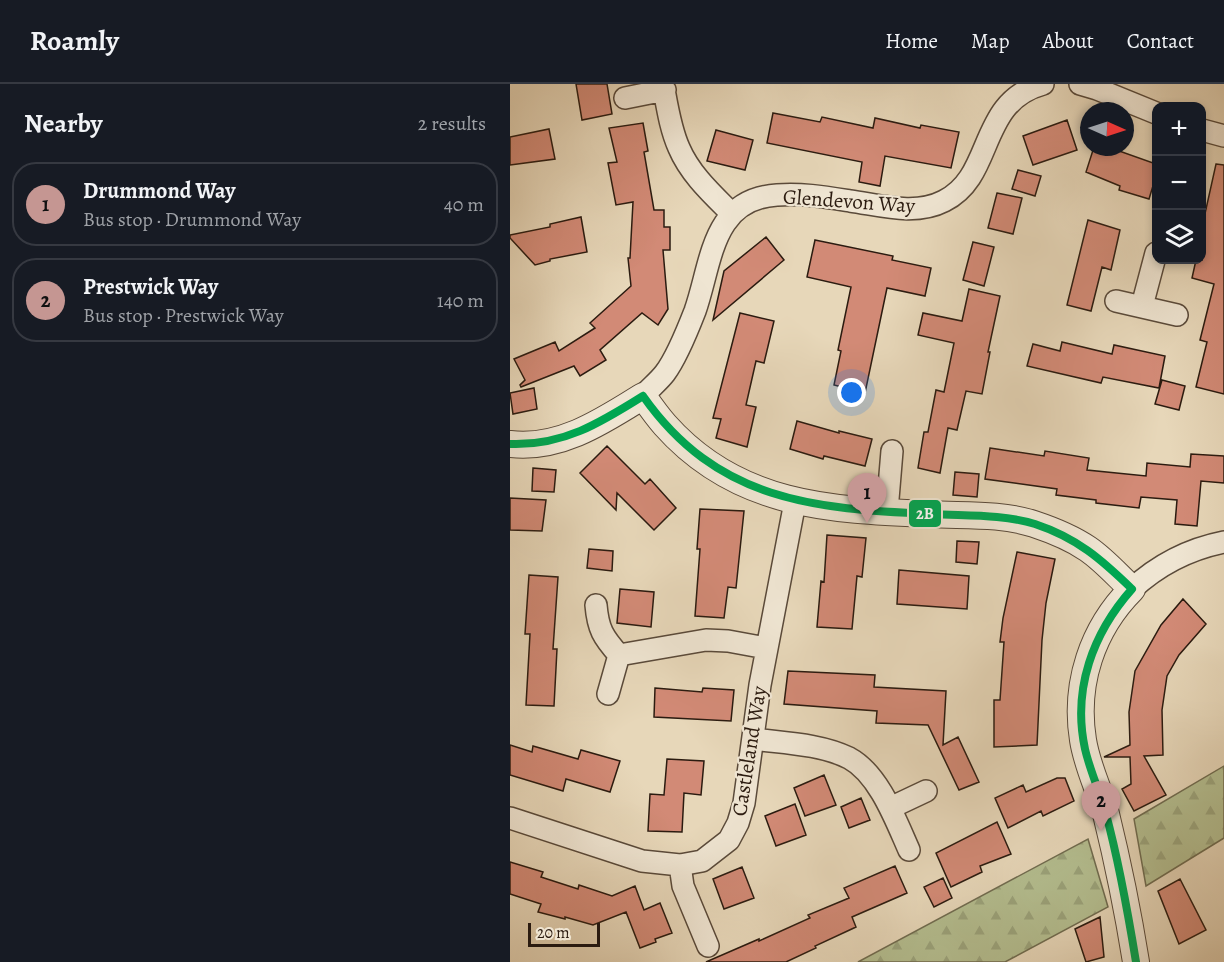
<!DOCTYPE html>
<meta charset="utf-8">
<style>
body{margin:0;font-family:Alegreya,serif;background:#20242c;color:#f1f3f6}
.controls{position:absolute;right:18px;top:18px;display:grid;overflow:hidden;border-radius:12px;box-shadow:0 3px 9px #0003}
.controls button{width:54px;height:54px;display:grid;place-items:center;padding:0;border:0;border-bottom:2px solid #363941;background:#171b24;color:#f1f3f6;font:30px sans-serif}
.compass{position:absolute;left:570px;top:18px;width:54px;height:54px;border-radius:50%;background:#171b24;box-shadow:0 3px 9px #0003;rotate:93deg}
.scale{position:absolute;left:18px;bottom:15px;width:72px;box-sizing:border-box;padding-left:6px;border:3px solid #2b1b10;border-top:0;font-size:16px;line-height:21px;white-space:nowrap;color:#2b1b10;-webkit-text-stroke:4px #efe5d2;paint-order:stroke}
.you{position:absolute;left:342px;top:309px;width:21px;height:21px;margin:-15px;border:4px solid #fff;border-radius:50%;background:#1a73e8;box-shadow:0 0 0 9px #1a73e833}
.badge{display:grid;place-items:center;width:39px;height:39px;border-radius:50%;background:#c59692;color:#111;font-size:20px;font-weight:700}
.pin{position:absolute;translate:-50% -50px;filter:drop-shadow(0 2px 3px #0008)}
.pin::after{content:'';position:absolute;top:32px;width:21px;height:18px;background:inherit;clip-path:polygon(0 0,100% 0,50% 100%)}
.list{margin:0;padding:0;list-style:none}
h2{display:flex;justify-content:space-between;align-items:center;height:78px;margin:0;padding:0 24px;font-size:26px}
h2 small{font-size:20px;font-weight:400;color:#9ea1a6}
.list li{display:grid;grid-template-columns:39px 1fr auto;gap:18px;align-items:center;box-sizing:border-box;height:84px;margin:0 12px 12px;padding:0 12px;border:2px solid #363941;border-radius:24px}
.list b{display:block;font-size:22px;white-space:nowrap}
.list p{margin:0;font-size:20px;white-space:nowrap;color:#9ea1a6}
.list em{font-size:20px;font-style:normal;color:#9ea1a6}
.icon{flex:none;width:33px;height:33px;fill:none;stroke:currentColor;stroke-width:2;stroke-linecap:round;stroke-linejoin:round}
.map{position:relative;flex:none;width:714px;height:878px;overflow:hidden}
header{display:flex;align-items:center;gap:36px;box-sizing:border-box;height:84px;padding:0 30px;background:#171b24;border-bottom:2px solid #363941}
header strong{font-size:28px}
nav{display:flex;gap:33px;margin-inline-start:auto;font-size:21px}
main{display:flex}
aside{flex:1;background:#171b24}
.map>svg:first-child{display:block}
</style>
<header>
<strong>Roamly</strong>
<nav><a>Home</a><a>Map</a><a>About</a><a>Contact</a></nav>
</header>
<main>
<aside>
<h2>Nearby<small>2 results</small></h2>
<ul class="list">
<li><span class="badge">1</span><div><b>Drummond Way</b><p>Bus stop · Drummond Way</p></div><em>40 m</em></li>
<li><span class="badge">2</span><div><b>Prestwick Way</b><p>Bus stop · Prestwick Way</p></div><em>140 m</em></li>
</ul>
</aside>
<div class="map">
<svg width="714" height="878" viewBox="0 0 714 878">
<defs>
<pattern id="forest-firs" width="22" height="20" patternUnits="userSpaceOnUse" patternTransform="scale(1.5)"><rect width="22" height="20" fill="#b4be90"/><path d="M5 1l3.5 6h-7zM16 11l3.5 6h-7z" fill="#9ba37b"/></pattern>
</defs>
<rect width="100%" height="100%" fill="#e7d7b9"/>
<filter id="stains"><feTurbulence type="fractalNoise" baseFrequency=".00333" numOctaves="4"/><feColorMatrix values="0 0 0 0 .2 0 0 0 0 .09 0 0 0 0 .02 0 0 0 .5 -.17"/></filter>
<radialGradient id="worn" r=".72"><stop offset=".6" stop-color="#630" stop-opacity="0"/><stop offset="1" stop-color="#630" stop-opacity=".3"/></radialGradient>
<path fill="url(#forest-firs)" stroke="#706c50" stroke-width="1.5" d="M 714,682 L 714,754 L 636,802 L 624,735 Z
M 578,755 L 598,823 L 495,878 L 348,878 Z"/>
<path fill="#d28a76" stroke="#2b1b10" stroke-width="1.5" d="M 66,0 L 97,0 L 102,30 L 72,36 Z
M 263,29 L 310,38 L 312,33 L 363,44 L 365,34 L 410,44 L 411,41 L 449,48 L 441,84 L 375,72 L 370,102 L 349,98 L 352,78 L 257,59 Z
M 557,36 L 567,66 L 523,81 L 513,52 Z
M 133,39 L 138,67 L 134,68 L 144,126 L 154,126 L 154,143 L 160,143 L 160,166 L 153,166 L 158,225 L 148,241 L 132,229 L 90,266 L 96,276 L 70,292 L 64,282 L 11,303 L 10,301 L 15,296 L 4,275 L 45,258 L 49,267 L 85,244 L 80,239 L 121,202 L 118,174 L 120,174 L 123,118 L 106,121 L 98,79 L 107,78 L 99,44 Z
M 39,45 L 45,75 L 0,81 L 0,53 Z
M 206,46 L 243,56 L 235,86 L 197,77 Z
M 584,63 L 598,63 L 646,80 L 646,92 L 639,115 L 609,106 L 610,102 L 576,88 Z
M 706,80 L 714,81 L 714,310 L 686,303 L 697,258 L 690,256 L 704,200 L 682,194 L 686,176 L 692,176 L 692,143 Z
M 508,86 L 531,92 L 525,112 L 502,105 Z
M 487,109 L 512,114 L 503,150 L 478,144 Z
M 71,133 L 77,168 L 40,175 L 40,177 L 25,181 L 0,154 L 0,151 L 40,143 L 40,140 Z
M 578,136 L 610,146 L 601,186 L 592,183 L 581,227 L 557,221 Z
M 256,153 L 274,176 L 203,236 L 214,187 Z
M 305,156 L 383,172 L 382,176 L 421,184 L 415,212 L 377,204 L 355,309 L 324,301 L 331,267 L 328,266 L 341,203 L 297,193 Z
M 463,158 L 484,163 L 474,202 L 453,196 Z
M 459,205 L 490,212 L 478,268 L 480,268 L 472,310 L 456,307 L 447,346 L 438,344 L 430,389 L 408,384 L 414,348 L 418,348 L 426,306 L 434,308 L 444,259 L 408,251 L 413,229 L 452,237 Z
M 230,229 L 264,237 L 254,279 L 246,277 L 236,321 L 246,323 L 237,363 L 206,354 L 211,335 L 203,334 Z
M 552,258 L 602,270 L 604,261 L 655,272 L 649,304 L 593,293 L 591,299 L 517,282 L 523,260 L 550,267 Z
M 652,296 L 675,302 L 669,326 L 645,320 Z
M 24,304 L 27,325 L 3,330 L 0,309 Z
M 287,337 L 329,349 L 329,347 L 362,355 L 355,382 L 314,372 L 313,375 L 280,365 Z
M 97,362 L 135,400 L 140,395 L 166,424 L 144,446 L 107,409 L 106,426 L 70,389 Z
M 480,364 L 534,372 L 535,367 L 579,374 L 577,386 L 636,392 L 637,379 L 680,383 L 681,370 L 714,372 L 714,399 L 691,397 L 687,442 L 665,440 L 667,416 L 631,413 L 629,424 L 586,419 L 586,416 L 546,411 L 547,405 L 475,395 Z
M 23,384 L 46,386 L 44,408 L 22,407 Z
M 445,388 L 469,390 L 467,413 L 443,411 Z
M 0,414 L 36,416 L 32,447 L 0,446 Z
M 190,425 L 234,427 L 226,504 L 218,503 L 214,534 L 185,532 L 190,465 L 187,465 Z
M 317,451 L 356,454 L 352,493 L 347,492 L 342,545 L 307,543 L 311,497 L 314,498 Z
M 447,457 L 469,458 L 467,480 L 446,478 Z
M 79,465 L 103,467 L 102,487 L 77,484 Z
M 507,468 L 545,475 L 536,519 L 532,556 L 527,661 L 484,663 L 484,616 L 490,616 L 494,558 L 490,558 L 493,534 Z
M 389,486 L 459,492 L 457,525 L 387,520 Z
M 19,491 L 48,493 L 43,565 L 47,565 L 44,622 L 16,621 L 20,550 L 15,550 Z
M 110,505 L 144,508 L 141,543 L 107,539 Z
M 673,515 L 696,540 L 669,571 L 657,592 L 652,626 L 653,671 L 634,672 L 656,711 L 624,727 L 612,705 L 621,700 L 620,673 L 594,673 L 620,661 L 619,628 L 625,587 L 651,541 Z
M 278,587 L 365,591 L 364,603 L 436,607 L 433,661 L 448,653 L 469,698 L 449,706 L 418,641 L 366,639 L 367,627 L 274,620 Z
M 145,604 L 192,608 L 193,604 L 224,606 L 221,637 L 144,633 Z
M 0,661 L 22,668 L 23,662 L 68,675 L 71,666 L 110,677 L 100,708 L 56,695 L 53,707 L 0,691 Z
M 157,675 L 194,677 L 191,711 L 174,709 L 172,748 L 138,747 L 140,710 L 154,711 Z
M 314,691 L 326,721 L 295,732 L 284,704 Z
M 547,694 L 555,694 L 564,717 L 533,732 L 531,727 L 498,744 L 485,714 L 513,701 L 516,708 Z
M 351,714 L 360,736 L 339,744 L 331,723 Z
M 285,720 L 296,751 L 266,762 L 255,732 Z
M 487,738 L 501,770 L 470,782 L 472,788 L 441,803 L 426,769 Z
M 0,778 L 33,788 L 31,793 L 68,805 L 69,801 L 102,812 L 125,802 L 134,826 L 150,819 L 162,849 L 145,855 L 146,858 L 130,864 L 116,828 L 83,841 L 55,833 L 55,835 L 28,828 L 31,820 L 0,810 Z
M 385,782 L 397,809 L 342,833 L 346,843 L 305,862 L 306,864 L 276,878 L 196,878 L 249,855 L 249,857 L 300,834 L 298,831 L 339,814 L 334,804 Z
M 232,783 L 244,814 L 214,825 L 203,795 Z
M 433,794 L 442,814 L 424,823 L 414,803 Z
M 670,795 L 696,846 L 669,860 L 648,807 Z
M 590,833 L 594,873 L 576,878 L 565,845 Z"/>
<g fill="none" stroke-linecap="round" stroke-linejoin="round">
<g stroke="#5a4a3a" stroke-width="24">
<path id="minor" d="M 153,0 C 157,21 160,44 169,64 C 180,90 202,110 221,129
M 570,0 L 587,5 L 646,29
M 115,14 L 155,6
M 692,46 L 714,52
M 606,217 L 667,231
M 632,222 L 646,169
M 133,312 C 140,304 149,297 155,289 C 167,273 178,245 185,227 C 202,179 201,115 267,111 C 292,109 315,113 340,117 C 370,121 405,132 434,117 C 485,92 467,18 533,0
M 377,427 L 382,367
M 622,505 C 648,481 679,465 714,458
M 86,521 C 88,545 93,553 109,571 L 196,556 L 218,557 L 256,564
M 98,610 L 109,571
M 243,655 C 274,659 311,660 339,674 C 369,690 386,737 399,766
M 380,724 L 416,707
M 0,734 L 132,777 L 170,781 L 192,777 L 219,756 L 228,739 L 234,719 L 250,601 L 285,418
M 170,781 L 173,802 L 198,862"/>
</g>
<g stroke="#5a4a3a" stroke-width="28">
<path id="tertiary" d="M 0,360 C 50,366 93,337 133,312 C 140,322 147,332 155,341 C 227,422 319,426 419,430 C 453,432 491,429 524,440 C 542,446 562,454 578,465 C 594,476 608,492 622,505 C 582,545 564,600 573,656 C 577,682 589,705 596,730 C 608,779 618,828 626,878"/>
</g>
<use href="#minor" stroke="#efe5d2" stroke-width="21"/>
<use href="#tertiary" stroke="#efe5d2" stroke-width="26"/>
<g stroke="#efe5d2" stroke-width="12">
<path id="bus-1" d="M 133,312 C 207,417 303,425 422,430 C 456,432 492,430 525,440 C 567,454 591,475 622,505
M 0,360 C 53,362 90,339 133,312
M 622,505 C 583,549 562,605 575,665 C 580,687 590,708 596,730 C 609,778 618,829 626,878"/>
</g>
<use href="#bus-1" stroke="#00a651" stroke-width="8"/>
</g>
<g text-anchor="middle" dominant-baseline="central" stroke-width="4.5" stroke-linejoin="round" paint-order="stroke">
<g font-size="21" fill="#2b1b10" stroke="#efe5d2">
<text transform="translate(339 117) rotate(4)">Glendevon Way</text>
<text transform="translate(239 667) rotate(-81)">Castleland Way</text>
</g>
</g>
<rect stroke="#efe5d2" stroke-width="2" x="398" y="415" width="34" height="29" rx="6" fill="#00a651"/>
<g font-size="16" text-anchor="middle" font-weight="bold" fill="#fff">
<text x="415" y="435">2B</text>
</g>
<rect width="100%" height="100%" filter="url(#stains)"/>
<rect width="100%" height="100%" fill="url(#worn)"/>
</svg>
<div class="controls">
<button>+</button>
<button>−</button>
<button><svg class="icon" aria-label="layers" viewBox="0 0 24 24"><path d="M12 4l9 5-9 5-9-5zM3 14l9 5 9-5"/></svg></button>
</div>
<svg class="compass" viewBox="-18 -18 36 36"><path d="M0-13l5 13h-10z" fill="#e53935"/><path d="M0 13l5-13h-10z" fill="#9ea1a6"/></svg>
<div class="scale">20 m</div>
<div class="you"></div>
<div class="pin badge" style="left:357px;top:439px">1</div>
<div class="pin badge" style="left:591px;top:747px">2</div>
</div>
</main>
